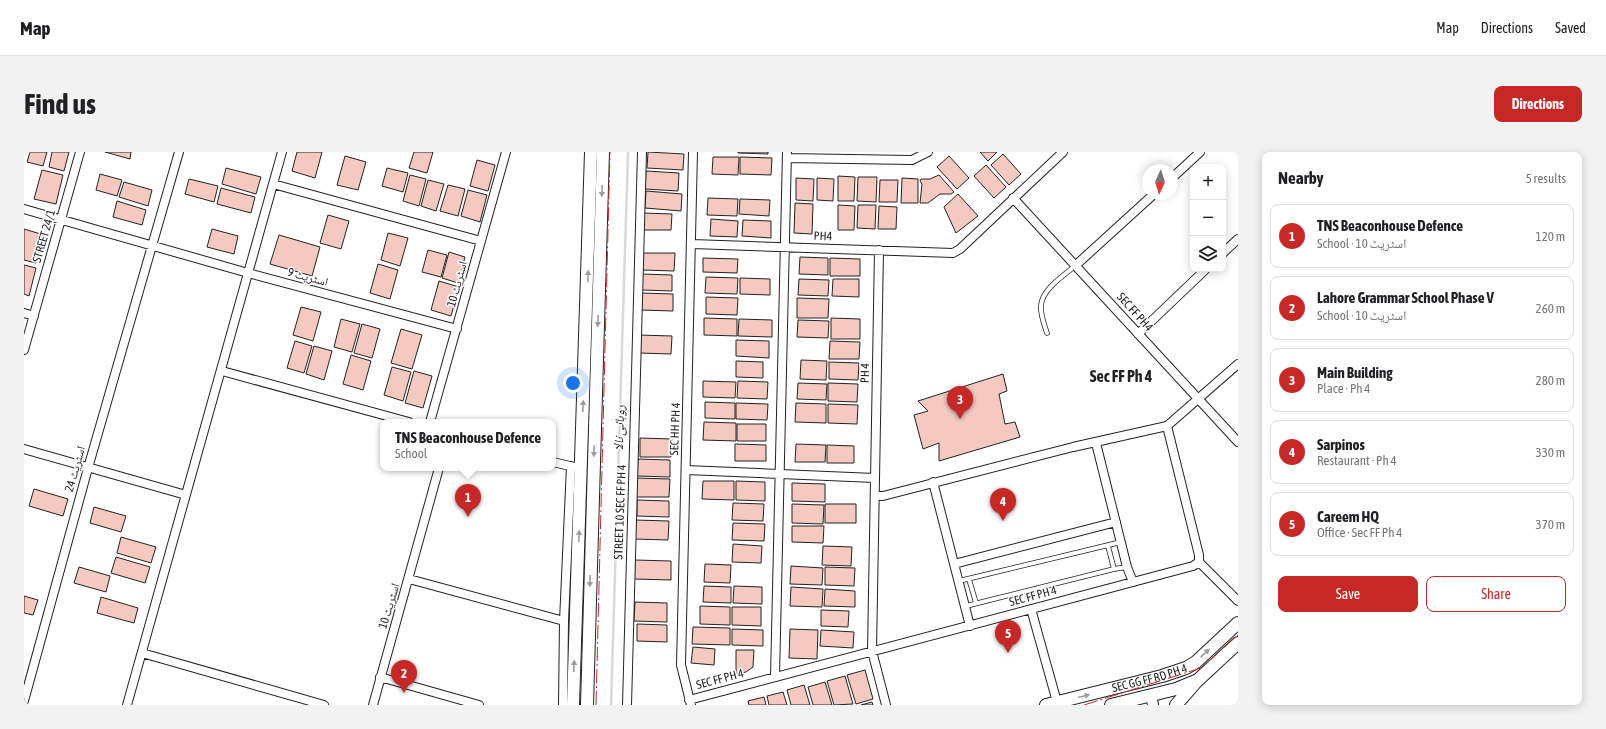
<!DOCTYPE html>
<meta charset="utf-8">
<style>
body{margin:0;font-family:"Asap Condensed","Noto Naskh Arabic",sans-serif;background:#f2f2f2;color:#202124}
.controls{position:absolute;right:12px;top:12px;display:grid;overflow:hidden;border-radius:8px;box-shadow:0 2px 10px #0003}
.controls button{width:36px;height:36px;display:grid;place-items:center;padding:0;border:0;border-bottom:1px solid #e0e0e0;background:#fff;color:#202124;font:20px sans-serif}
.compass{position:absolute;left:1118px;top:12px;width:36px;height:36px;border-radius:50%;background:#fff;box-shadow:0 2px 10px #0003;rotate:184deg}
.you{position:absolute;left:549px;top:231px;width:14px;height:14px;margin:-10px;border:3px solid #fff;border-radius:50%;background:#1a73e8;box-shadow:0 0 0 6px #1a73e833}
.badge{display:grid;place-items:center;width:26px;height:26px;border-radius:50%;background:#c62828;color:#fff;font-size:13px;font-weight:700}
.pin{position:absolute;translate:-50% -33px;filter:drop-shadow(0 1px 2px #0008)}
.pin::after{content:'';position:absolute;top:21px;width:14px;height:12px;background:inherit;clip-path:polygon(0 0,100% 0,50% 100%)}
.popup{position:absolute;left:356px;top:267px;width:176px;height:52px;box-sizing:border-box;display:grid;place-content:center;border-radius:8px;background:#fff;filter:drop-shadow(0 1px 3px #0005);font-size:13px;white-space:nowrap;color:#757577}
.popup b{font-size:15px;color:#202124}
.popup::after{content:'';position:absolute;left:50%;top:100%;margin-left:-8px;border:8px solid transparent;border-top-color:#fff}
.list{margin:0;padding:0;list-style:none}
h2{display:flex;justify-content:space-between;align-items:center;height:52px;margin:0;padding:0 16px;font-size:17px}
h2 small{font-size:13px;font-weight:400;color:#757577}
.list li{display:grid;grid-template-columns:26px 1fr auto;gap:12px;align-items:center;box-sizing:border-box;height:64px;margin:0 8px 8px;padding:0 8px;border:1px solid #e0e0e0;border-radius:8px}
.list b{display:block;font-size:15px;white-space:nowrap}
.list p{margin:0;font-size:13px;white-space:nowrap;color:#757577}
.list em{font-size:13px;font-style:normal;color:#757577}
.actions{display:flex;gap:8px;padding:12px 16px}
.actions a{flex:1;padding:9px 0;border:1px solid #c62828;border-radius:8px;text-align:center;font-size:14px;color:#c62828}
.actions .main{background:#c62828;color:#fff}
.icon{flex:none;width:22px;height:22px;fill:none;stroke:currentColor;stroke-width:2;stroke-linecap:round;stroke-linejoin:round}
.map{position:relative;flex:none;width:1214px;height:553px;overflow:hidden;border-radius:8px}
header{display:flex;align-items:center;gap:24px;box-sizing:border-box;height:56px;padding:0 20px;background:#fff;border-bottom:1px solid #e0e0e0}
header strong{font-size:19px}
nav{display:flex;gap:22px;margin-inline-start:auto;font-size:14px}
.intro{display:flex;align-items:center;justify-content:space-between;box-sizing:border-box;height:96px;padding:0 24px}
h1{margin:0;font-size:28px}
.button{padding:10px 18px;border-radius:8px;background:#c62828;color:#fff;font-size:14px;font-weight:700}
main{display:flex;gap:24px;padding:0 24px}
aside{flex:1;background:#fff;border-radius:8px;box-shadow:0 2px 10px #0003}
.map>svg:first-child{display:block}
</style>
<header>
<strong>Map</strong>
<nav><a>Map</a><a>Directions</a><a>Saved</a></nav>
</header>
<div class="intro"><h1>Find us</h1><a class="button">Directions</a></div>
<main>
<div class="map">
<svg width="1214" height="553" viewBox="0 0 1214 553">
<rect width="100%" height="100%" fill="#fff"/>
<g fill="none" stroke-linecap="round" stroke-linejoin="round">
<path stroke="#d9d9d9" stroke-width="2.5" d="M 587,553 L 604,0"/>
</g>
<path fill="#f3c9c0" stroke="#222" d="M 6,0 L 23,0 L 19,14 L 3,10 Z
M 28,0 L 45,0 L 40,19 L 25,15 Z
M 81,0 L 107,0 L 106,7 Z
M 273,0 L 298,0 L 291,26 L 268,19 Z
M 390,0 L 409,0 L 403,21 L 385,16 Z
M 624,0 L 660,2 L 659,18 L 623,16 Z
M 714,0 L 744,0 L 744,2 L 714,1 Z
M 956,0 L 973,0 L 964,9 Z
M 979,2 L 997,22 L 985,33 L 967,13 Z
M 321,4 L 342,10 L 334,38 L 313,33 Z
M 925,4 L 945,26 L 933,37 L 913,15 Z
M 689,5 L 715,5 L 714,23 L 688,22 Z
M 716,5 L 748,6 L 747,23 L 716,22 Z
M 453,8 L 471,13 L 464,39 L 446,34 Z
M 962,13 L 982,35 L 970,46 L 950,24 Z
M 202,16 L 237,25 L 232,42 L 198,32 Z
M 363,16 L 384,21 L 379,40 L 358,34 Z
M 18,18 L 39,23 L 32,52 L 10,47 Z
M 622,19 L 655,21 L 654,39 L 621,37 Z
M 76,22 L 98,28 L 93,44 L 72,38 Z
M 386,23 L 402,27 L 395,54 L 379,49 Z
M 915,23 L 930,40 L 927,42 L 916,42 L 904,51 L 896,51 L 898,32 L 896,29 L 897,27 L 906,27 Z
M 814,24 L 831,25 L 830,49 L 814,49 Z
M 834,25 L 853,25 L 852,50 L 833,49 Z
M 772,26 L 790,27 L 789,49 L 772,48 Z
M 793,26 L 810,27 L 809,49 L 793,48 Z
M 878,26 L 894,27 L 894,51 L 877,51 Z
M 165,27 L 194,34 L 190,50 L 161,42 Z
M 404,28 L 420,32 L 412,59 L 397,54 Z
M 856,28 L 874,28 L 873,50 L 855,50 Z
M 100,30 L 128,38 L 124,54 L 95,45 Z
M 424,33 L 441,37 L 434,64 L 416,59 Z
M 197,36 L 231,45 L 227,61 L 193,52 Z
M 444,38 L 463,43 L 456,70 L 437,64 Z
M 622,39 L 658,42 L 657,59 L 621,56 Z
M 934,42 L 954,64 L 932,81 L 920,55 Z
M 684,46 L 714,47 L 713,64 L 683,63 Z
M 716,47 L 746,48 L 745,64 L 715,62 Z
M 93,49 L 122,58 L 118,73 L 89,65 Z
M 771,51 L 789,52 L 788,82 L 770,81 Z
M 814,53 L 831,54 L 830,78 L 814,78 Z
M 834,53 L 852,53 L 851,77 L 833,76 Z
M 855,54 L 873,55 L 872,77 L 854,77 Z
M 619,61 L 648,62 L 647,78 L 619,78 Z
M 304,63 L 325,69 L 317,97 L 296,91 Z
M 687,67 L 714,69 L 713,85 L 686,84 Z
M 719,68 L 747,69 L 747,86 L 718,84 Z
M 0,77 L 20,83 L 12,111 L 0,108 Z
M 188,77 L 214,84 L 210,102 L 183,95 Z
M 364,81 L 384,86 L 376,114 L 357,108 Z
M 255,83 L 296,95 L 288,124 L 246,112 Z
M 404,98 L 423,103 L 417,125 L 398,120 Z
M 425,100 L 441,105 L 434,131 L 418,126 Z
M 618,101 L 651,101 L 650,119 L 618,118 Z
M 776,105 L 804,106 L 804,123 L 775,122 Z
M 679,106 L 714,107 L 713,121 L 679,120 Z
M 806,106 L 836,107 L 836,124 L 806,124 Z
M 354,112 L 374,118 L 366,147 L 346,141 Z
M 0,113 L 12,116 L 5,144 L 0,142 Z
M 618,122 L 648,123 L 648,139 L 618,138 Z
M 682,125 L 714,126 L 713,142 L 681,141 Z
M 716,126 L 746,127 L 746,143 L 716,142 Z
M 775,127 L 805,128 L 804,144 L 774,143 Z
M 809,127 L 835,127 L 835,145 L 808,144 Z
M 415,129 L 435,135 L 427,164 L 407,158 Z
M 617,141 L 649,142 L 649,159 L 617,158 Z
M 682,145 L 714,146 L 713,163 L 682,162 Z
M 773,146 L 805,147 L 804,166 L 773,166 Z
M 277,155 L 297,160 L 289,189 L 269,183 Z
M 680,166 L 713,167 L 713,184 L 680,183 Z
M 807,166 L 836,167 L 836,187 L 807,187 Z
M 317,167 L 336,172 L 328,200 L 310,195 Z
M 715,167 L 748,168 L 748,185 L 714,184 Z
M 774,168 L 805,169 L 804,186 L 773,185 Z
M 338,172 L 356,177 L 348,206 L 330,201 Z
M 377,177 L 398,183 L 388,217 L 367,211 Z
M 615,183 L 648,184 L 647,202 L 615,201 Z
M 712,188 L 745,189 L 745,206 L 712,204 Z
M 271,189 L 288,194 L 280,221 L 263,216 Z
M 806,189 L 836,190 L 835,207 L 805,207 Z
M 290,194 L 308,199 L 300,228 L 282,222 Z
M 327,203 L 347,209 L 339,238 L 319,232 Z
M 777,208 L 803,209 L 802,228 L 776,227 Z
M 712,209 L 739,210 L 739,226 L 712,225 Z
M 805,210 L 835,211 L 834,228 L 805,227 Z
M 368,215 L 387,220 L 379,249 L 360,243 Z
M 390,219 L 408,224 L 399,256 L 381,251 Z
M 979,222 L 983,239 L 975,242 L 981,272 L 991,270 L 996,285 L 915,309 L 915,291 L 899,297 L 890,263 L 904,259 L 894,249 Z
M 679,229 L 712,230 L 711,246 L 679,245 Z
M 714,229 L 744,230 L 743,247 L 713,246 Z
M 774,231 L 803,232 L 802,248 L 773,247 Z
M 804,231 L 834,232 L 833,250 L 804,249 Z
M 681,250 L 711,251 L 711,267 L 681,266 Z
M 712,251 L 744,252 L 743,268 L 712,267 Z
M 772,251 L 802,252 L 802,271 L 771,270 Z
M 804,252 L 834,253 L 833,272 L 804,271 Z
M 680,270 L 712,271 L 712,289 L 679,288 Z
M 713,272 L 742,272 L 742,289 L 713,289 Z
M 616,286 L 648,287 L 647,305 L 616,305 Z
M 711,292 L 742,293 L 742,309 L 711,309 Z
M 772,292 L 802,293 L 801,310 L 771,310 Z
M 803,293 L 830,294 L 830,311 L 803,311 Z
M 614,307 L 646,308 L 646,325 L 613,324 Z
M 612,326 L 646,327 L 645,345 L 612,345 Z
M 679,329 L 710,329 L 710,348 L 678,347 Z
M 712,329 L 741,330 L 741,349 L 712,348 Z
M 768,331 L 801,332 L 801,350 L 768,349 Z
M 10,337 L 44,347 L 39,364 L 5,354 Z
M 613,348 L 645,349 L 645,365 L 613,364 Z
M 709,351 L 740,352 L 739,369 L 708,368 Z
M 768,352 L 800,353 L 799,372 L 768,371 Z
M 801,352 L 832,352 L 832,371 L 801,371 Z
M 70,355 L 102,364 L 97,380 L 66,371 Z
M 611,368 L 645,369 L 644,388 L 610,387 Z
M 709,371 L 741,372 L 740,389 L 708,388 Z
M 768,374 L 800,374 L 799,391 L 768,390 Z
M 97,385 L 132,395 L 127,411 L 93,401 Z
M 709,392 L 738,394 L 737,411 L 708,410 Z
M 799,394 L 828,395 L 827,414 L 798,413 Z
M 92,405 L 126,415 L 121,431 L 87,421 Z
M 611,408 L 647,409 L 647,428 L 610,427 Z
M 681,412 L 707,413 L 706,431 L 680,430 Z
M 767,414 L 799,416 L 798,433 L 766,432 Z
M 55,415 L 86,424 L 82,440 L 50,431 Z
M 801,415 L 831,416 L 830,434 L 801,433 Z
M 680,434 L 707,435 L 707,451 L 679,450 Z
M 710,434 L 738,435 L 738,452 L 709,451 Z
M 767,435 L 799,437 L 798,455 L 766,454 Z
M 801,437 L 831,439 L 831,455 L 800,454 Z
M 0,444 L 14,448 L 9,463 L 0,461 Z
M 77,445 L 114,456 L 110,471 L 73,461 Z
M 611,450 L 643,451 L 643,470 L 610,469 Z
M 676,454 L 706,455 L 706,473 L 676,472 Z
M 708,455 L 737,455 L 737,474 L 708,473 Z
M 797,458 L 825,459 L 824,475 L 797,474 Z
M 613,472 L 643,473 L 643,490 L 613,489 Z
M 669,475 L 706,476 L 706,493 L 668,492 Z
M 708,477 L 739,478 L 739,494 L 708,493 Z
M 766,477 L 794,478 L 793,507 L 765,506 Z
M 797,478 L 830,480 L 829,496 L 796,494 Z
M 669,495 L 691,497 L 690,513 L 667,511 Z
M 712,498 L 730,498 L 729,515 L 722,520 L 712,522 Z
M 841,518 L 849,547 L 832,552 L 823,523 Z
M 821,524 L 829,552 L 810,553 L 803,529 Z
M 801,530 L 808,553 L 789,553 L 784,535 Z
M 780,533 L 786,553 L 767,553 L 763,538 Z
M 759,540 L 763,553 L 745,553 L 743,544 Z
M 740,545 L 742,553 L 725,553 L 724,549 Z
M 848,550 L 849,553 L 837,553 Z"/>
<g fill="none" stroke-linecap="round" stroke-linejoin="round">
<g stroke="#222" stroke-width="5.5">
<path id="service" d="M 1023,181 C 1020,172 1016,162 1017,153 C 1019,136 1041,123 1052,113
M 1084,394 L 1090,417
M 945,427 L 952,451
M 935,429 L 1097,390
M 942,454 L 1090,417 L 1103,415"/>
</g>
<g stroke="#222" stroke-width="10">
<path id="minor" d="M 763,6 L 888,8 L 904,0
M 1148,26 L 1176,0
M 249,32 L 457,89
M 989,46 L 1214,290
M 0,57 L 224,121 L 433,177
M 668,92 L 929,101 L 936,97 L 1039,0
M 855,98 L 848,499 L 862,553
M 1199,101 L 1214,87
M 1052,113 L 1130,42
M 0,161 L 10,164
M 1114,182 L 1182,117
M 0,198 L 56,0
M 198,219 L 385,270
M 406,270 L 482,0
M 1143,274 L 1175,403 L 1175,410 L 1214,449
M 1072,291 L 1103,415 L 1109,430
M 0,297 L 162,343
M 529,310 L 550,315
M 662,318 L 851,326
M 909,330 L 946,474
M 851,344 L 859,344 L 1049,295 L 1143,274 L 1214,212
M 930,412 L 1092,370
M 385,427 L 540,469
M 1007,457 L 1033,550
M 118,501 L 300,553
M 356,525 L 455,553
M 751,525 L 763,0
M 665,548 L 1109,430 L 1169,414 L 1175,410
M 0,549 L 64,316 L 155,0
M 103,553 L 258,0
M 349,553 L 415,316
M 539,553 L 540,469 L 547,314
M 603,553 L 618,0
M 667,553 L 657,513 L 669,0"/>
</g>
<g stroke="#222" stroke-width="12">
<path id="tertiary" d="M 1127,543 L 1129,553"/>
</g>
<g stroke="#222" stroke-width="14">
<g id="secondary">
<path d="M 549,553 L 567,0"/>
<path d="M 563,553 L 579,0"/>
<path id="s1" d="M 1022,553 L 1138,524 L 1162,516 L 1172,510 L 1214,471"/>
<path d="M 1087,553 L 1152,537 L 1174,528 L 1214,491"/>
<path d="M 1152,553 L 1172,530"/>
</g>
</g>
<use href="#service" stroke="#fff" stroke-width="4"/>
<use href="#minor" stroke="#fff" stroke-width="8"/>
<use href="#tertiary" stroke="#fff" stroke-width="10"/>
<use href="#secondary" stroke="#fff" stroke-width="12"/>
<path stroke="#c62828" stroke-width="1" stroke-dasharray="14 3 2 3" stroke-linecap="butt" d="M 572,553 L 586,0
M 1060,553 L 1177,516 L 1214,483"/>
</g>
<defs><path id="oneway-solid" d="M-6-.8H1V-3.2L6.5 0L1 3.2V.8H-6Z"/></defs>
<g fill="#9c9c9c">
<use href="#oneway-solid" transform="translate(578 39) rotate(92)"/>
<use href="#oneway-solid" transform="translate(564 124) rotate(-88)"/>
<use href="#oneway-solid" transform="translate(574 169) rotate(92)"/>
<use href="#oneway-solid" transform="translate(559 254) rotate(-88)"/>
<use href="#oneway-solid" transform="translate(570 299) rotate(92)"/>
<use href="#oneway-solid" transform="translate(555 384) rotate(-88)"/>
<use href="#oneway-solid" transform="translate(566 429) rotate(92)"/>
<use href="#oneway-solid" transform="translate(1181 501) rotate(-43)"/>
<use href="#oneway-solid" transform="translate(550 514) rotate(-88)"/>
<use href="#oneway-solid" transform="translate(1060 544) rotate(-14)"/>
</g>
<g text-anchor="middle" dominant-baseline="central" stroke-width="3" stroke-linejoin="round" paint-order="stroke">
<g font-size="12" fill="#222" stroke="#fff">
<text transform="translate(20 84) rotate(-74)">STREET 24/1</text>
<text transform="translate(799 84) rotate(2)">PH4</text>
<text transform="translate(284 125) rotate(15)">اسٹریٹ 9</text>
<text transform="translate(433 132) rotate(-75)">اسٹریٹ 10</text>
<text transform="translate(1111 160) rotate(48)">SEC FF PH4</text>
<text transform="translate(841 221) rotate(-89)">PH 4</text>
<text transform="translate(651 277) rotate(-88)">SEC HH PH 4</text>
<text transform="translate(51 317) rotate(-74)">اسٹریٹ 24</text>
<text transform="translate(596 360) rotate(-88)">STREET 10 SEC FF PH 4</text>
<text transform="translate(1009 444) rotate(-15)">SEC FF PH 4</text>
<text transform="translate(365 454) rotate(-73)">اسٹریٹ 10</text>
<text stroke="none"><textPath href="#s1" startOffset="107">SEC GG FF RD PH 4</textPath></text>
<text transform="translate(696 527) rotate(-15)">SEC FF PH 4</text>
</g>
<g font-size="13" font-style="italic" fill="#222" stroke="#fff">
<text transform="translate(595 276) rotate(-88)">روہائی نالا</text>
</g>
<g font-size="16" font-weight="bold" fill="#222" stroke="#fff">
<text x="1097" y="224">Sec FF Ph 4</text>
</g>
</g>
</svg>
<div class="controls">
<button>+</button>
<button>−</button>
<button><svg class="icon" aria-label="layers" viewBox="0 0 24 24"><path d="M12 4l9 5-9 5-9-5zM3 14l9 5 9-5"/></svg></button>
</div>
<svg class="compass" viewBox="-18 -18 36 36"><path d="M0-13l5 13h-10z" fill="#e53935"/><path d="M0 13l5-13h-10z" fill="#757577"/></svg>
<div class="you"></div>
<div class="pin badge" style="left:444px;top:365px">1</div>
<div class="popup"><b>TNS Beaconhouse Defence</b>School</div>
<div class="pin badge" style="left:380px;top:541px">2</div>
<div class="pin badge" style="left:936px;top:267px">3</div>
<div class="pin badge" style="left:979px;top:369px">4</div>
<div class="pin badge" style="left:984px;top:501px">5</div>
</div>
<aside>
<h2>Nearby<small>5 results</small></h2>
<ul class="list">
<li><span class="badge">1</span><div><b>TNS Beaconhouse Defence</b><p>School · اسٹریٹ 10</p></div><em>120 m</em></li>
<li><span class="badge">2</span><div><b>Lahore Grammar School Phase V</b><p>School · اسٹریٹ 10</p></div><em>260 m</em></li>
<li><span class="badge">3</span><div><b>Main Building</b><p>Place · Ph 4</p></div><em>280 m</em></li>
<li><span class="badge">4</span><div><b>Sarpinos</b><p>Restaurant · Ph 4</p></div><em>330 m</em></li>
<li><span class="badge">5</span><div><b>Careem HQ</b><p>Office · Sec FF Ph 4</p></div><em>370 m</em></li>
</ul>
<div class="actions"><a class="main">Save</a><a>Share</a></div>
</aside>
</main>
